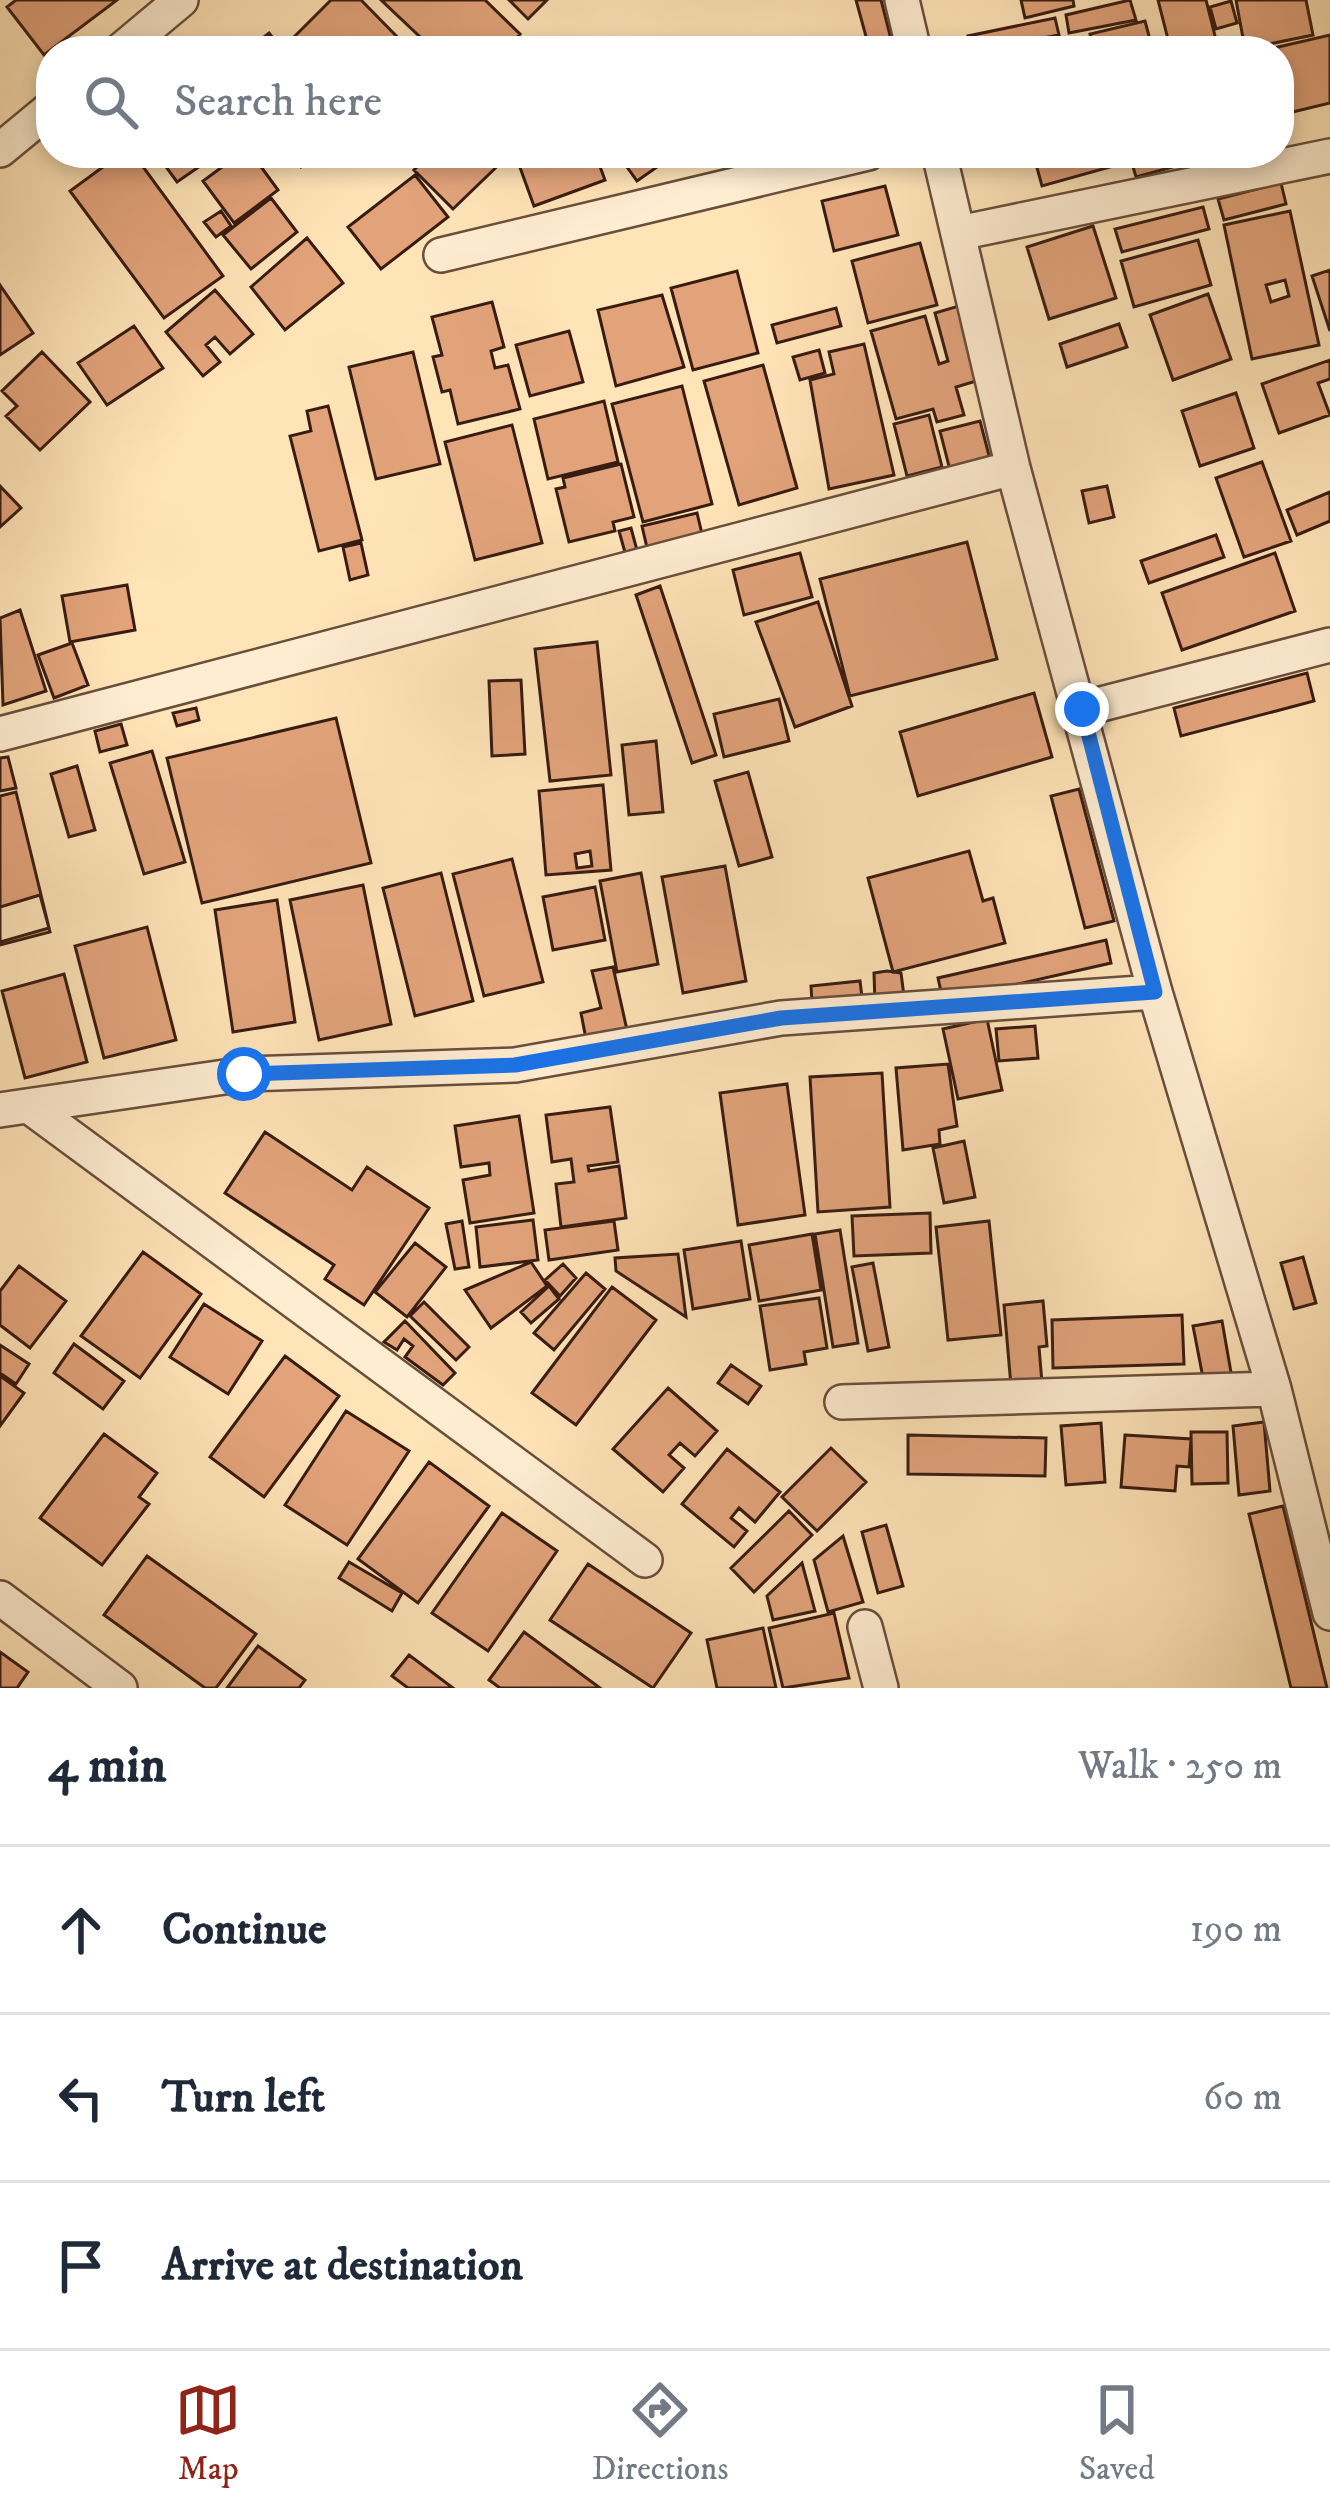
<!DOCTYPE html>
<meta charset="utf-8">
<style>
body{margin:0;font-family:"IM FELL DW Pica",serif;background:#f6f6f7;color:#1f2937}
.stop{position:absolute;width:36px;height:36px;margin:-27px;border:9px solid #1a73e8;border-radius:50%;background:#fff}
.stop.end{background:#1a73e8;border-color:#fff;box-shadow:0 3px 12px #0008}
.list{margin:0;padding:0;list-style:none}
h2{display:flex;justify-content:space-between;align-items:center;height:156px;margin:0;padding:0 48px;font-size:51px}
h2 small{font-size:39px;font-weight:400;color:#747a83}
.list li{display:grid;grid-template-columns:78px 1fr auto;gap:36px;align-items:center;box-sizing:border-box;height:168px;padding:0 48px;border-top:3px solid #e0e1e3}
.list b{display:block;font-size:45px;white-space:nowrap}
.list em{font-size:39px;font-style:normal;color:#747a83}
.icon{flex:none;width:66px;height:66px;fill:none;stroke:currentColor;stroke-width:2;stroke-linecap:round;stroke-linejoin:round}
.map{position:relative;flex:none;width:1330px;height:1688px;overflow:hidden}
.search{position:absolute;background:#fff;box-shadow:0 6px 18px #0003;left:36px;right:36px;top:36px;height:132px;display:flex;align-items:center;gap:30px;box-sizing:border-box;padding:0 42px;border-radius:48px;color:#747a83;font-size:45px}
.sheet{height:660px;background:#fff}
nav{display:flex;justify-content:space-around;align-items:center;box-sizing:border-box;height:168px;border-top:3px solid #e0e1e3;background:#fff;font-size:33px;color:#747a83}
nav a{display:grid;justify-items:center;gap:6px}
nav .on{color:#8f2418}
.map>svg:first-child{display:block}
</style>
<div class="map">
<svg width="1330" height="1688" viewBox="0 0 1330 1688">
<rect width="100%" height="100%" fill="#ffe4b8"/>
<filter id="stains"><feTurbulence type="fractalNoise" baseFrequency=".00167" numOctaves="4"/><feColorMatrix values="0 0 0 0 .2 0 0 0 0 .09 0 0 0 0 .02 0 0 0 .5 -.17"/></filter>
<radialGradient id="worn" r=".72"><stop offset=".6" stop-color="#630" stop-opacity="0"/><stop offset="1" stop-color="#630" stop-opacity=".3"/></radialGradient>
<path fill="#e2a37b" stroke="#381c12" stroke-width="3" fill-rule="evenodd" d="M 16,0 L 117,0 L 44,55 L 7,7 Z
M 331,0 L 361,0 L 411,51 L 310,51 L 295,36 Z
M 381,0 L 485,0 L 520,34 L 504,51 L 435,51 Z
M 509,0 L 547,0 L 528,19 Z
M 856,0 L 881,0 L 894,51 L 870,51 Z
M 1021,0 L 1073,0 L 1074,6 L 1025,18 Z
M 1130,0 L 1136,20 L 1069,33 L 1066,15 Z
M 1158,0 L 1206,0 L 1218,48 L 1171,51 Z
M 1236,0 L 1306,0 L 1313,35 L 1245,49 Z
M 1231,1 L 1237,23 L 1216,29 L 1210,7 Z
M 1055,18 L 1059,35 L 972,51 L 968,36 Z
M 1145,21 L 1153,51 L 1094,51 L 1090,34 Z
M 269,33 L 283,51 L 246,51 Z
M 1330,35 L 1330,103 L 1280,115 L 1279,51 L 1265,50 Z
M 1079,39 L 1081,51 L 1021,51 Z
M 122,153 L 133,153 L 223,276 L 164,318 L 70,191 Z
M 156,153 L 219,153 L 177,182 Z
M 241,153 L 251,153 L 278,190 L 234,223 L 203,181 Z
M 290,153 L 319,153 L 301,167 Z
M 431,153 L 511,153 L 453,209 L 414,170 Z
M 543,153 L 595,153 L 605,180 L 534,206 L 518,162 Z
M 617,153 L 677,153 L 637,181 Z
M 1033,153 L 1113,153 L 1117,165 L 1042,186 Z
M 1129,153 L 1181,153 L 1184,164 L 1136,177 Z
M 415,175 L 448,217 L 381,269 L 348,227 Z
M 1281,183 L 1286,204 L 1224,220 L 1218,199 Z
M 885,186 L 898,235 L 834,251 L 822,201 Z
M 271,198 L 297,232 L 251,269 L 223,235 Z
M 1203,207 L 1209,229 L 1122,252 L 1115,229 Z
M 221,211 L 231,226 L 216,237 L 204,222 Z
M 1290,211 L 1319,345 L 1252,359 L 1224,225 ZM 1285,280 L 1289,296 L 1271,302 L 1266,285 Z
M 1093,226 L 1116,298 L 1049,319 L 1027,247 Z
M 307,238 L 343,283 L 285,330 L 251,287 Z
M 1198,240 L 1211,285 L 1134,307 L 1121,261 Z
M 920,243 L 937,305 L 868,323 L 852,261 Z
M 1330,270 L 1330,331 L 1312,276 Z
M 737,271 L 758,353 L 693,370 L 671,288 Z
M 0,285 L 33,333 L 0,355 Z
M 215,290 L 253,334 L 230,354 L 215,337 L 206,345 L 220,362 L 203,376 L 166,332 Z
M 1208,294 L 1231,359 L 1173,380 L 1150,315 Z
M 662,295 L 684,367 L 616,386 L 598,310 Z
M 492,302 L 504,347 L 491,351 L 495,368 L 508,365 L 520,409 L 458,424 L 450,390 L 442,392 L 433,357 L 442,355 L 432,317 Z
M 962,305 L 983,379 L 956,387 L 964,415 L 937,422 L 933,409 L 896,419 L 871,331 L 925,316 L 939,364 L 948,361 L 935,313 Z
M 836,308 L 841,326 L 777,343 L 772,325 Z
M 1119,324 L 1127,347 L 1067,367 L 1060,344 Z
M 134,326 L 163,368 L 107,405 L 78,363 Z
M 569,331 L 583,382 L 530,396 L 516,345 Z
M 864,344 L 894,475 L 829,489 L 810,380 L 834,374 L 829,352 Z
M 819,350 L 825,373 L 800,380 L 793,357 Z
M 42,352 L 90,402 L 40,450 L 6,416 L 17,406 L 2,391 Z
M 413,352 L 440,464 L 376,479 L 349,367 Z
M 1330,360 L 1330,379 L 1318,383 L 1330,415 L 1279,433 L 1262,384 Z
M 763,365 L 797,488 L 739,505 L 704,381 Z
M 682,386 L 712,504 L 643,522 L 612,404 Z
M 1236,393 L 1254,448 L 1200,466 L 1182,411 Z
M 604,401 L 618,462 L 548,479 L 534,419 Z
M 328,406 L 362,540 L 319,551 L 290,436 L 311,431 L 307,411 Z
M 929,415 L 942,467 L 907,476 L 894,424 Z
M 980,421 L 991,463 L 951,474 L 940,431 Z
M 512,425 L 542,543 L 475,560 L 445,442 Z
M 1262,462 L 1291,541 L 1244,557 L 1216,478 Z
M 621,464 L 634,517 L 613,522 L 615,531 L 569,542 L 556,489 L 565,487 L 563,478 Z
M 0,486 L 21,508 L 0,527 Z
M 1107,486 L 1114,517 L 1089,523 L 1082,491 Z
M 1330,492 L 1330,521 L 1297,535 L 1287,510 Z
M 697,513 L 703,538 L 648,552 L 642,526 Z
M 631,528 L 638,554 L 626,556 L 619,531 Z
M 1216,535 L 1224,557 L 1149,583 L 1141,561 Z
M 967,542 L 997,659 L 850,696 L 820,579 Z
M 361,543 L 368,575 L 350,580 L 343,547 Z
M 800,553 L 812,597 L 744,615 L 733,570 Z
M 1275,553 L 1295,611 L 1182,650 L 1162,593 Z
M 127,585 L 135,630 L 70,642 L 62,596 Z
M 660,586 L 716,755 L 692,763 L 636,595 Z
M 818,602 L 852,706 L 795,727 L 756,622 Z
M 20,610 L 46,691 L 3,705 L 0,618 Z
M 597,642 L 611,775 L 550,781 L 535,649 Z
M 72,643 L 88,685 L 54,698 L 38,655 Z
M 1307,673 L 1314,701 L 1181,736 L 1174,708 Z
M 521,680 L 525,754 L 492,756 L 489,681 Z
M 1034,693 L 1052,757 L 918,796 L 900,732 Z
M 779,699 L 789,741 L 724,757 L 714,714 Z
M 196,708 L 199,720 L 177,726 L 173,713 Z
M 336,718 L 371,863 L 202,903 L 167,758 Z
M 121,724 L 127,745 L 100,752 L 95,731 Z
M 656,741 L 663,812 L 629,815 L 622,745 Z
M 152,751 L 185,862 L 144,874 L 110,763 Z
M 8,757 L 16,788 L 0,791 L 0,758 Z
M 77,766 L 95,830 L 69,837 L 51,774 Z
M 748,772 L 772,857 L 739,866 L 715,781 Z
M 603,785 L 611,870 L 546,875 L 539,791 ZM 590,851 L 592,866 L 577,868 L 575,854 Z
M 1079,789 L 1114,921 L 1085,928 L 1051,796 Z
M 16,792 L 50,932 L 0,945 L 0,796 Z
M 969,851 L 983,901 L 993,898 L 1005,943 L 893,972 L 868,878 Z
M 512,859 L 543,982 L 484,996 L 453,874 Z
M 725,866 L 746,981 L 683,993 L 662,877 Z
M 441,873 L 473,1001 L 415,1016 L 383,888 Z
M 641,873 L 658,964 L 617,972 L 600,881 Z
M 363,885 L 391,1024 L 319,1040 L 290,900 Z
M 595,887 L 605,940 L 553,950 L 543,897 Z
M 40,895 L 49,928 L 0,942 L 0,907 Z
M 277,900 L 295,1022 L 233,1032 L 215,910 Z
M 147,927 L 176,1040 L 104,1058 L 75,946 Z
M 1106,940 L 1111,963 L 943,1001 L 938,978 Z
M 613,967 L 627,1030 L 586,1039 L 581,1013 L 601,1008 L 592,971 Z
M 887,971 L 901,973 L 904,996 L 875,1003 L 874,973 Z
M 64,974 L 87,1062 L 25,1078 L 2,991 Z
M 860,981 L 862,997 L 812,1002 L 811,986 Z
M 987,1019 L 1002,1090 L 958,1099 L 943,1029 Z
M 1035,1026 L 1038,1058 L 999,1061 L 996,1029 Z
M 948,1064 L 957,1126 L 939,1130 L 940,1144 L 903,1150 L 896,1068 Z
M 882,1073 L 890,1207 L 818,1212 L 810,1077 Z
M 787,1084 L 805,1215 L 738,1225 L 720,1093 Z
M 610,1107 L 618,1162 L 588,1166 L 589,1171 L 619,1166 L 626,1218 L 561,1227 L 556,1184 L 574,1182 L 571,1159 L 552,1162 L 546,1115 Z
M 519,1116 L 534,1213 L 470,1223 L 463,1180 L 490,1175 L 489,1163 L 461,1167 L 455,1126 Z
M 265,1132 L 352,1190 L 367,1167 L 429,1208 L 364,1305 L 325,1279 L 334,1265 L 225,1193 Z
M 964,1141 L 975,1197 L 944,1203 L 933,1148 Z
M 930,1213 L 931,1253 L 854,1256 L 852,1216 Z
M 533,1220 L 538,1260 L 480,1267 L 476,1227 Z
M 462,1221 L 469,1267 L 455,1269 L 446,1224 Z
M 614,1221 L 618,1250 L 549,1260 L 545,1230 Z
M 989,1221 L 1001,1335 L 948,1340 L 936,1227 Z
M 840,1230 L 858,1343 L 833,1347 L 815,1234 Z
M 812,1234 L 821,1290 L 759,1301 L 749,1245 Z
M 741,1241 L 750,1299 L 693,1309 L 684,1250 Z
M 415,1243 L 446,1267 L 407,1317 L 375,1292 Z
M 143,1252 L 201,1294 L 140,1378 L 81,1336 Z
M 678,1254 L 686,1317 L 616,1271 L 615,1258 Z
M 1303,1257 L 1316,1303 L 1294,1309 L 1281,1263 Z
M 531,1262 L 547,1286 L 491,1328 L 465,1290 Z
M 873,1263 L 889,1347 L 868,1351 L 852,1267 Z
M 563,1264 L 576,1278 L 560,1296 L 545,1280 Z
M 19,1266 L 66,1301 L 30,1348 L 0,1325 L 0,1291 Z
M 586,1273 L 605,1289 L 554,1350 L 534,1333 Z
M 549,1286 L 559,1299 L 531,1323 L 521,1312 Z
M 612,1287 L 656,1320 L 576,1425 L 532,1393 Z
M 819,1298 L 827,1348 L 804,1352 L 806,1364 L 770,1370 L 760,1306 Z
M 1043,1301 L 1047,1346 L 1039,1347 L 1042,1383 L 1011,1386 L 1004,1305 Z
M 424,1302 L 469,1347 L 456,1360 L 410,1316 Z
M 204,1304 L 262,1341 L 228,1394 L 170,1357 Z
M 1182,1315 L 1184,1364 L 1053,1368 L 1052,1320 Z
M 405,1321 L 455,1373 L 443,1385 L 405,1357 L 413,1346 L 404,1339 L 397,1350 L 384,1342 Z
M 1222,1321 L 1232,1378 L 1204,1383 L 1193,1326 Z
M 74,1344 L 124,1381 L 103,1409 L 54,1373 Z
M 0,1345 L 29,1364 L 16,1384 L 0,1373 Z
M 285,1356 L 339,1396 L 264,1497 L 210,1457 Z
M 731,1365 L 761,1386 L 748,1404 L 718,1383 Z
M 0,1376 L 24,1393 L 0,1426 Z
M 668,1388 L 717,1431 L 695,1456 L 680,1443 L 669,1455 L 684,1468 L 663,1492 L 613,1449 Z
M 346,1411 L 409,1451 L 347,1545 L 285,1505 Z
M 1264,1422 L 1270,1491 L 1239,1495 L 1233,1426 Z
M 1101,1423 L 1105,1482 L 1066,1485 L 1061,1426 Z
M 1191,1432 L 1227,1432 L 1228,1483 L 1192,1484 Z
M 104,1434 L 157,1473 L 139,1497 L 149,1504 L 102,1565 L 40,1518 Z
M 908,1435 L 1046,1438 L 1045,1476 L 908,1474 Z
M 1125,1435 L 1191,1439 L 1189,1467 L 1177,1466 L 1175,1491 L 1121,1487 Z
M 831,1448 L 866,1482 L 817,1531 L 782,1497 Z
M 727,1449 L 780,1492 L 755,1522 L 739,1508 L 731,1518 L 747,1531 L 734,1547 L 682,1504 Z
M 429,1462 L 489,1506 L 418,1603 L 358,1559 Z
M 1283,1506 L 1327,1688 L 1291,1688 L 1249,1514 Z
M 789,1511 L 812,1535 L 754,1592 L 731,1568 Z
M 502,1513 L 557,1551 L 488,1651 L 432,1613 Z
M 886,1525 L 903,1586 L 878,1593 L 862,1532 Z
M 843,1536 L 863,1602 L 828,1612 L 814,1560 Z
M 147,1556 L 256,1634 L 216,1688 L 205,1688 L 104,1615 Z
M 349,1562 L 402,1593 L 392,1611 L 339,1578 Z
M 802,1563 L 815,1611 L 773,1620 L 767,1596 Z
M 588,1564 L 691,1633 L 653,1688 L 550,1620 Z
M 834,1613 L 849,1678 L 783,1688 L 769,1628 Z
M 763,1628 L 776,1688 L 717,1688 L 707,1640 Z
M 524,1632 L 600,1688 L 500,1688 L 489,1680 Z
M 258,1646 L 305,1680 L 299,1688 L 227,1688 Z
M 0,1652 L 28,1672 L 17,1688 L 0,1688 Z
M 409,1655 L 453,1688 L 408,1688 L 392,1676 Z"/>
<g fill="none" stroke-linecap="round" stroke-linejoin="round">
<g stroke="#6a4e3c" stroke-width="38">
<path id="minor" d="M 902,0 L 914,51
M 120,51 L 181,0
M 0,150 L 51,108
M 939,153 L 1013,468 L 1155,992 L 1274,1389 L 1330,1613
M 959,233 L 1330,156
M 441,255 L 868,153
M 1082,709 L 1330,645
M 0,734 L 1013,468
M 30,1107 L 645,1560
M 0,1110 L 245,1074 L 515,1065 L 781,1018 L 1155,992
M 842,1402 L 1274,1389
M 0,1598 L 120,1688
M 865,1627 L 881,1688"/>
</g>
<use href="#minor" stroke="#ffedd1" stroke-width="33"/>
</g>
<g fill="none" stroke-linecap="round" stroke-linejoin="round">
<path stroke="#1a73e8" stroke-width="15" d="M 244,1074 L 515,1065 L 781,1018 L 1155,992 L 1082,709"/>
</g>
<rect width="100%" height="100%" filter="url(#stains)"/>
<rect width="100%" height="100%" fill="url(#worn)"/>
</svg>
<div class="stop" style="left:244px;top:1074px"></div>
<div class="stop end" style="left:1082px;top:709px"></div>
<div class="search"><svg class="icon" aria-label="search" viewBox="0 0 24 24"><circle cx="10" cy="10" r="6"/><path d="M15 15l6 6"/></svg>Search here</div>
</div>
<section class="sheet">
<h2>4 min<small>Walk · 250 m</small></h2>
<ul class="list">
<li><svg class="icon" aria-label="ahead" viewBox="0 0 24 24"><path d="M12 20V5M6 11l6-6 6 6"/></svg><div><b>Continue</b></div><em>190 m</em></li>
<li><svg class="icon" aria-label="left" viewBox="0 0 24 24"><path d="M17 20v-9H6M10 6l-5 5 5 5"/></svg><div><b>Turn left</b></div><em>60 m</em></li>
<li><svg class="icon" aria-label="arrive" viewBox="0 0 24 24"><path d="M6 21V4h12l-3 4 3 4H6"/></svg><div><b>Arrive at destination</b></div></li>
</ul>
</section>
<nav>
<a class="on"><svg class="icon" aria-label="map" viewBox="0 0 24 24"><path d="M3 6l6-2 6 2 6-2v14l-6 2-6-2-6 2zM9 4v14M15 6v14"/></svg>Map</a>
<a><svg class="icon" aria-label="directions" viewBox="0 0 24 24"><path d="M12 3l9 9-9 9-9-9zM9 14v-3h6M13 9l2 2-2 2"/></svg>Directions</a>
<a><svg class="icon" aria-label="saved" viewBox="0 0 24 24"><path d="M7 4h10v16l-5-4-5 4z"/></svg>Saved</a>
</nav>
